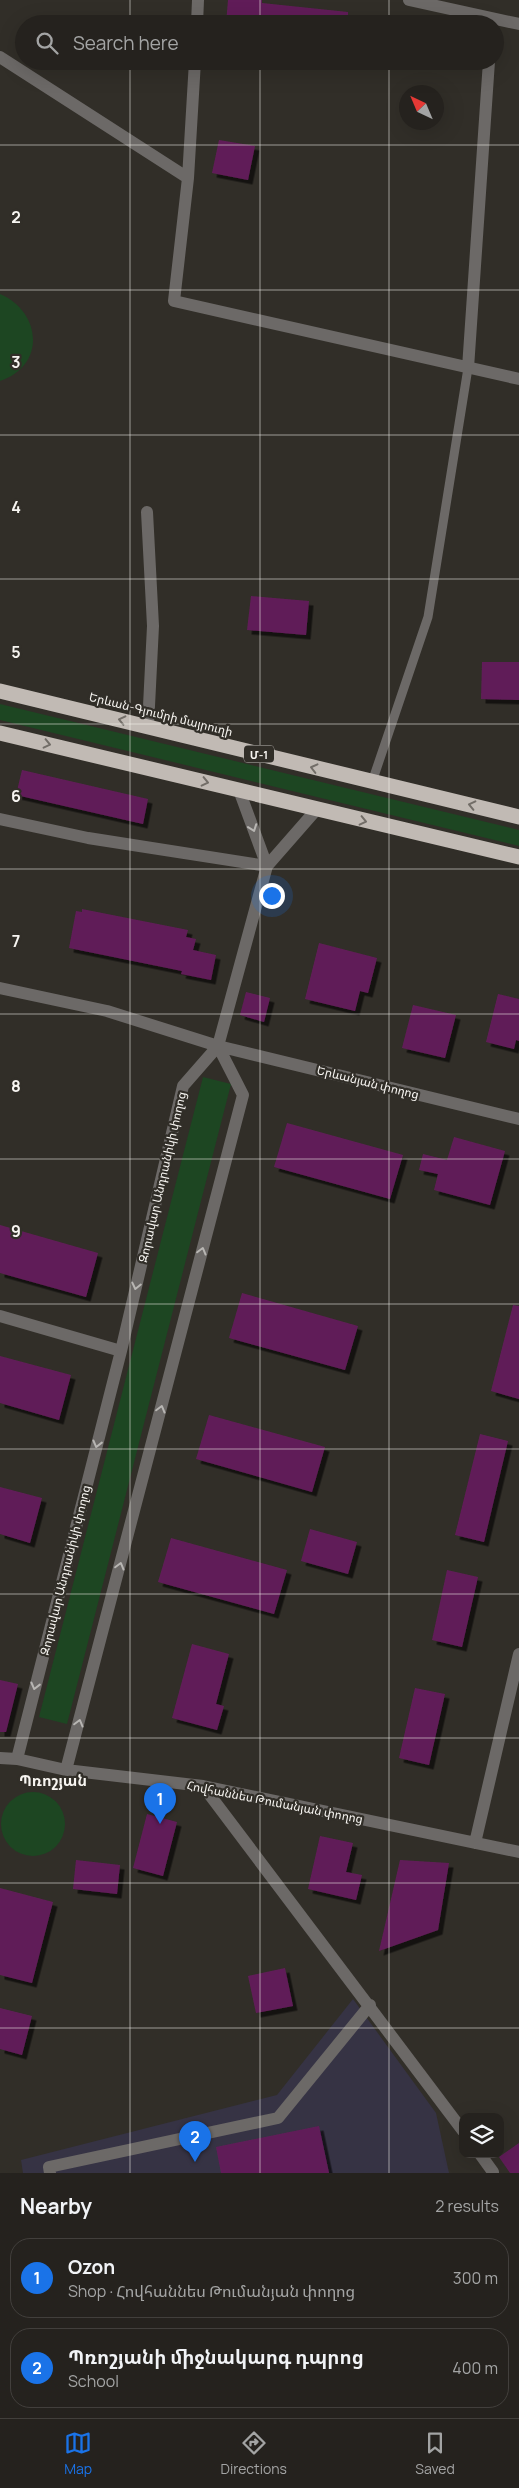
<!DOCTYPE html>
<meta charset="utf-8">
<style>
body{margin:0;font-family:Manrope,"Noto Sans Armenian",sans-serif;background:#312f2b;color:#f1f3f6}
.controls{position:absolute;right:15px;bottom:15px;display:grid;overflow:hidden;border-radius:10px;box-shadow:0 5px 20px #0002}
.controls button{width:45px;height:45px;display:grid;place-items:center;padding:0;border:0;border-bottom:1px solid #423f3c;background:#25221e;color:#f1f3f6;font:25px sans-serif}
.compass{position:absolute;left:399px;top:85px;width:45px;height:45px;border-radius:50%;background:#25221e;box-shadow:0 5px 20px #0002;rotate:316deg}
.you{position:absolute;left:271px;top:895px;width:18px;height:18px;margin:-12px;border:4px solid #fff;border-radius:50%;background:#1a73e8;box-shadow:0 0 0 8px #1a73e833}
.badge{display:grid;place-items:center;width:32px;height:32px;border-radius:50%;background:#1a73e8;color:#fff;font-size:16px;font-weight:700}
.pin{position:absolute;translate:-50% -41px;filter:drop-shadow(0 1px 2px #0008)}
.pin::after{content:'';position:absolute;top:26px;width:18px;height:15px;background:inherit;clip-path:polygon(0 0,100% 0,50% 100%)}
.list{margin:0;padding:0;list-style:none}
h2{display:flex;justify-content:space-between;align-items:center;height:65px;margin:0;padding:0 20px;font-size:21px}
h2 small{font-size:16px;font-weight:400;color:#a3a4a4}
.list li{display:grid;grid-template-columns:32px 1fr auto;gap:15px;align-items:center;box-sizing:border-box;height:80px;margin:0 10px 10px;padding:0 10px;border:1px solid #423f3c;border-radius:20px}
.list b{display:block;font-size:19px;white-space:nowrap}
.list p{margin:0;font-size:16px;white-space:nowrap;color:#a3a4a4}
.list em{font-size:16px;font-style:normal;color:#a3a4a4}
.icon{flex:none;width:28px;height:28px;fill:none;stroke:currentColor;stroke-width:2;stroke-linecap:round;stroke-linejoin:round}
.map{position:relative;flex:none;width:519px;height:2173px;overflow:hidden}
.search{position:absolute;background:#25221e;box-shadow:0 5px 20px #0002;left:15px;right:15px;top:15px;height:55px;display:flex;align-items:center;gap:12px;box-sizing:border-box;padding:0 18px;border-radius:28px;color:#a3a4a4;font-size:19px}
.sheet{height:245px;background:#25221e}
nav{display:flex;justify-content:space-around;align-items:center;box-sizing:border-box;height:70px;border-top:1px solid #423f3c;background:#25221e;font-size:14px;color:#a3a4a4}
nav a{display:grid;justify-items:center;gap:2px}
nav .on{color:#1a73e8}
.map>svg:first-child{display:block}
</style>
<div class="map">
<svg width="519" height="2173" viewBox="0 0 519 2173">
<defs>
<filter id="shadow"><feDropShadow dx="4.5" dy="4.5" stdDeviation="0" flood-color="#0009"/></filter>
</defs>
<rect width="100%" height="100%" fill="#312e28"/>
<path fill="#363344" d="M 353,1999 L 436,2113 L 449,2173 L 23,2173 L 21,2160 L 277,2095 Z"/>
<path fill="#1d4622" d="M 0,294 C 42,312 46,366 0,381 Z
M 0,704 L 519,830 L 519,846 L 0,720 Z
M 203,1077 L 231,1084 L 67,1724 L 39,1717 Z
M1 1824a32 32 0 1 1 64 0a32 32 0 1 1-64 0Z"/>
<path fill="#611d58" filter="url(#shadow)" d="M 228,0 L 262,0 L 262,3 L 348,12 L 348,24 L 226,24 Z
M 219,140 L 255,146 L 248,180 L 212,173 Z
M 251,596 L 309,601 L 306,635 L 247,630 Z
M 482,662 L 519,662 L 519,700 L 481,699 Z
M 22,770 L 148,799 L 143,824 L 16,795 Z
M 82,909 L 188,930 L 186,937 L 196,939 L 193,950 L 216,955 L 211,980 L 181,974 L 182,971 L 69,948 L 76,911 L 82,912 Z
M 319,943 L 377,958 L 368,993 L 360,991 L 355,1011 L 305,999 Z
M 246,992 L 270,998 L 264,1022 L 240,1015 Z
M 498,994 L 519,999 L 519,1041 L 516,1040 L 514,1049 L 486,1042 Z
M 413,1005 L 456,1015 L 445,1058 L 402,1048 Z
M 287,1123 L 403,1155 L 390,1199 L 274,1167 Z
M 454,1137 L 505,1151 L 490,1205 L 434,1190 L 438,1174 L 419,1170 L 423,1154 L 447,1160 Z
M 0,1225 L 98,1253 L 86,1297 L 0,1273 Z
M 242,1293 L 358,1326 L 345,1370 L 229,1338 Z
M 513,1305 L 519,1306 L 519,1399 L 491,1391 Z
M 0,1356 L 71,1375 L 59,1420 L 0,1403 Z
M 209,1415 L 325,1447 L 312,1492 L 196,1459 Z
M 480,1434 L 508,1441 L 484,1542 L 455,1535 Z
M 0,1487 L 42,1498 L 30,1543 L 0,1534 Z
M 310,1529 L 357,1542 L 348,1574 L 301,1561 Z
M 171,1538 L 287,1570 L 274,1614 L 158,1582 Z
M 447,1570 L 478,1577 L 462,1647 L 432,1640 Z
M 192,1644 L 229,1654 L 216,1704 L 224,1706 L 217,1730 L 172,1718 Z
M 0,1680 L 18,1684 L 6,1732 L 0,1732 Z
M 415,1688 L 445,1694 L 429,1765 L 399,1758 Z
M 147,1814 L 177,1822 L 163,1876 L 133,1868 Z
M 320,1836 L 353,1843 L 346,1872 L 362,1875 L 356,1900 L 308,1889 Z
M 76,1860 L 120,1865 L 117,1894 L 73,1889 Z
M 400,1860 L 449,1863 L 438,1930 L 379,1951 Z
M 0,1888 L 53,1902 L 32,1983 L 0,1975 Z
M 285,1968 L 293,2006 L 256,2013 L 248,1976 Z
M 0,2008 L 32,2016 L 22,2055 L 0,2049 Z
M 319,2126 L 329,2173 L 221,2173 L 216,2147 Z
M 519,2143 L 519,2173 L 510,2173 L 499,2157 Z"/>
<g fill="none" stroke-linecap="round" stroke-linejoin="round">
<path stroke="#6c6967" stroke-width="9" d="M 372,782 L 428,617 L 468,368"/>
<path stroke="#6c6967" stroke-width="12" d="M 409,0 L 519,24
M 197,24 L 198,0
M 0,57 L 188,178
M 195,61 L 188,178 L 174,301 L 519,379
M 468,368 L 489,61
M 147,512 L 153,626 L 148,726
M 239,790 L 267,866
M 0,819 L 88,838 L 267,866
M 0,988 L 107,1011 L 218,1046 L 519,1119
M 0,1316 L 121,1351
M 0,1758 L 17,1759 L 66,1770 L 203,1786 L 519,1852
M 17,1759 L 121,1351 L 183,1086 L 218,1046 L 267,866 L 316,810
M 66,1770 L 243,1095 L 218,1046
M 203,1786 L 463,2131
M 475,1843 L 519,1654
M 480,2154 L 493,2172
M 50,2173 L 49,2167 L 278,2118 L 370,2005"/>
<path stroke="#c1bab4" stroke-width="15" d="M 0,691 L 519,817
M 0,733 L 519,857"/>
</g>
<defs><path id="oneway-chevron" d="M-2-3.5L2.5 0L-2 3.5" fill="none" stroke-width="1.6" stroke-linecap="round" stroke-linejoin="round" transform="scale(1.25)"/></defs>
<g stroke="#726d67">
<use href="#oneway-chevron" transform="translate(122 720) rotate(-167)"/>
<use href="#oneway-chevron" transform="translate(47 744) rotate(13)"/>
<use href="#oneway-chevron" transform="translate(314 768) rotate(-166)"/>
<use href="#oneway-chevron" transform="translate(205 782) rotate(13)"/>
<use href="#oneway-chevron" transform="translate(472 805) rotate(-167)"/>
<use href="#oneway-chevron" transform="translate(363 821) rotate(13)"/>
</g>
<g stroke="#b8b6b3">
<use href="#oneway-chevron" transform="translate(253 828) rotate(70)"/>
<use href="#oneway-chevron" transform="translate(202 1251) rotate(-75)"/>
<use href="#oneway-chevron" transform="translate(136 1286) rotate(103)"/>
<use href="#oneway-chevron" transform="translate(161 1409) rotate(-75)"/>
<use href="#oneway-chevron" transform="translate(97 1444) rotate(104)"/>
<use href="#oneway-chevron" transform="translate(120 1566) rotate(-75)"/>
<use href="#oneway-chevron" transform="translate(35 1686) rotate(104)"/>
<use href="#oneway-chevron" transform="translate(79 1723) rotate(-75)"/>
</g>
<path fill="none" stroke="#f7f5f1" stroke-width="1" stroke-opacity="0.55" d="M 130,0 L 130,24M 260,0 L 260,24M 389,0 L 389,24M 130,61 L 130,2173M 260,61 L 260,2173M 389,61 L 389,2173M 0,145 L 519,145M 0,290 L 519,290M 0,435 L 519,435M 0,579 L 519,579M 0,724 L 519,724M 0,869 L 519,869M 0,1014 L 519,1014M 0,1159 L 519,1159M 0,1304 L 519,1304M 0,1449 L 519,1449M 0,1594 L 519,1594M 0,1738 L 519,1738M 0,1883 L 519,1883M 0,2028 L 519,2028"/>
<g text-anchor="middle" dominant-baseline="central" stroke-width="4.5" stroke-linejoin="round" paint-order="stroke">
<rect fill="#312e28" stroke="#bcb9b5" stroke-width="1" x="244" y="745.5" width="30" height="17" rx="4"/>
<g font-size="11" font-weight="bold" fill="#f7f5f1">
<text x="259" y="754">Մ-1</text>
</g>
<g font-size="12" fill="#f7f5f1" stroke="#312e28">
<text transform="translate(161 714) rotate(14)">Երևան-Գյումրի մայրուղի</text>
<text transform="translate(368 1082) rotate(14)">Երևանյան փողոց</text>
<text transform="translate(162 1177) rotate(-77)">Զորավար Անդրանիկի փողոց</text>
<text transform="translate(65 1570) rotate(-76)">Զորավար Անդրանիկի փողոց</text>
<text transform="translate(275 1802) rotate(11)">Հովհաննես Թումանյան փողոց</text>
</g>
<g font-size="15" font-weight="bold" fill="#f7f5f1" stroke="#312e28">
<text x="53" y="1780">Պռոշյան</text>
</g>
</g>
<g font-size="16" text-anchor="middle" font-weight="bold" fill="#f7f5f1" stroke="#312e28" stroke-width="4.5" stroke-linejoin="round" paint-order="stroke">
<text x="16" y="223">2</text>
<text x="16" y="368">3</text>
<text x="16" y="513">4</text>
<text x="16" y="658">5</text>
<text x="16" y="802">6</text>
<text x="16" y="947">7</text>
<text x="16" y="1092">8</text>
<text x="16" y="1237">9</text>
</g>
</svg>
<div class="controls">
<button><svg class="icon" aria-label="layers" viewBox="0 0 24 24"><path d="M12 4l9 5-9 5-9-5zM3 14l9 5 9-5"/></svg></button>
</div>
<svg class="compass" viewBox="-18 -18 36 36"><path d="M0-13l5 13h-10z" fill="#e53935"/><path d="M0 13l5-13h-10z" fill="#a3a4a4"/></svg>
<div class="you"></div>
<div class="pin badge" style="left:160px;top:1824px">1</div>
<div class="pin badge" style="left:195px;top:2162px">2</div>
<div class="search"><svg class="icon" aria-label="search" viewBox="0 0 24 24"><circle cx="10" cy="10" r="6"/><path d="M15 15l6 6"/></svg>Search here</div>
</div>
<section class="sheet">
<h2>Nearby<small>2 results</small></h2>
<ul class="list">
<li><span class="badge">1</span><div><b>Ozon</b><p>Shop · Հովհաննես Թումանյան փողոց</p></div><em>300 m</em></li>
<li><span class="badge">2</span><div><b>Պռոշյանի միջնակարգ դպրոց</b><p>School</p></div><em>400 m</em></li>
</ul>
</section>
<nav>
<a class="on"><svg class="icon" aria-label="map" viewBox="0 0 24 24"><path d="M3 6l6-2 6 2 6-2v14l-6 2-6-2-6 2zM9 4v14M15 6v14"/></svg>Map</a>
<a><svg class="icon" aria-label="directions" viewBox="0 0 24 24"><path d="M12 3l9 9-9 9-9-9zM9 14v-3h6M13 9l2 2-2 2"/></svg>Directions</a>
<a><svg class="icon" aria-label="saved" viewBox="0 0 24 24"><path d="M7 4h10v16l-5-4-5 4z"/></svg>Saved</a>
</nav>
